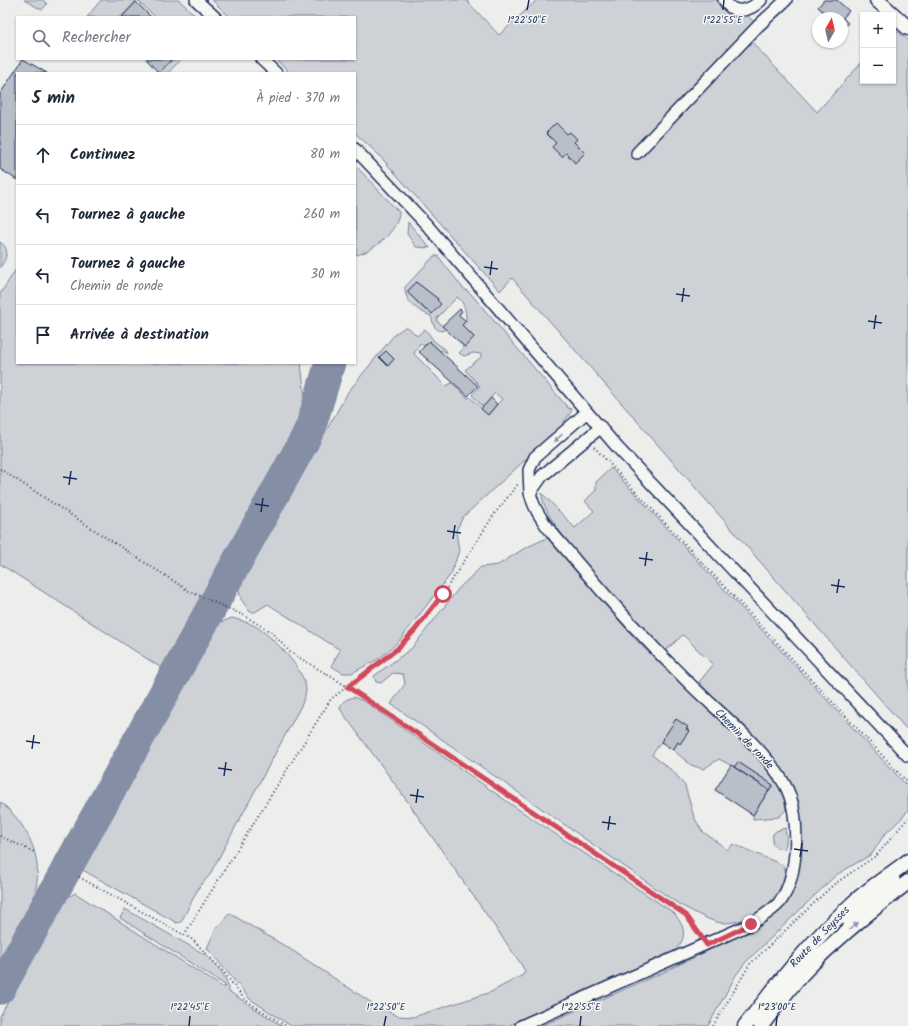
<!DOCTYPE html>
<html lang="fr">
<meta charset="utf-8">
<style>
body{margin:0;font-family:Kalam,sans-serif;background:#f2f2f3;color:#1f2937}
.controls{position:absolute;right:12px;top:12px;display:grid;overflow:hidden;border-radius:0px;box-shadow:0 1px 3px #0004}
.controls button{width:36px;height:36px;display:grid;place-items:center;padding:0;border:0;border-bottom:1px solid #e0e1e3;background:#fff;color:#1f2937;font:20px sans-serif}
.compass{position:absolute;left:812px;top:12px;width:36px;height:36px;border-radius:50%;background:#fff;box-shadow:0 1px 3px #0004;rotate:8deg}
.stop{position:absolute;width:12px;height:12px;margin:-9px;border:3px solid #d1495b;border-radius:50%;background:#fff}
.stop.end{background:#d1495b;border-color:#fff;box-shadow:0 1px 4px #0008}
.list{margin:0;padding:0;list-style:none}
h2{display:flex;justify-content:space-between;align-items:center;height:52px;margin:0;padding:0 16px;font-size:17px}
h2 small{font-size:13px;font-weight:400;color:#747a83}
.list li{display:grid;grid-template-columns:26px 1fr auto;gap:12px;align-items:center;box-sizing:border-box;height:60px;padding:0 16px;border-top:1px solid #e0e1e3}
.list b{display:block;font-size:15px;white-space:nowrap}
.list p{margin:0;font-size:13px;white-space:nowrap;color:#747a83}
.list em{font-size:13px;font-style:normal;color:#747a83}
.icon{flex:none;width:22px;height:22px;fill:none;stroke:currentColor;stroke-width:2;stroke-linecap:round;stroke-linejoin:round}
.map{position:relative;flex:none;width:908px;height:1026px;overflow:hidden}
.search{position:absolute;background:#fff;box-shadow:0 1px 3px #0004;left:16px;top:16px;width:340px;height:44px;display:flex;align-items:center;gap:10px;box-sizing:border-box;padding:0 14px;border-radius:0px;color:#747a83;font-size:15px}
.panel{position:absolute;background:#fff;box-shadow:0 1px 3px #0004;left:16px;top:72px;width:340px;height:292px;border-radius:0px}
.map>svg:first-child{display:block}
</style>
<div class="map">
<svg width="908" height="1026" viewBox="0 0 908 1026">
<rect width="100%" height="100%" fill="#edeeec"/>
<filter id="ink" filterUnits="userSpaceOnUse"><feTurbulence type="fractalNoise" baseFrequency=".025" numOctaves="2"/><feDisplacementMap in="SourceGraphic" scale="8" xChannelSelector="R" yChannelSelector="G"/><feConvolveMatrix kernelMatrix="1 2 1 2 8 2 1 2 1" color-interpolation-filters="sRGB"/></filter>
<g filter="url(#ink)">
<path fill="#ced2d7" stroke="#74809a" fill-rule="evenodd" d="M 24,0 L 43,0 L 47,4 L 42,10 Z
M 101,0 L 179,0 L 197,17 L 155,17 L 137,0 L 121,17 L 87,17 Z
M 212,0 L 466,0 L 499,35 L 537,0 L 732,0 L 758,26 L 748,38 L 817,112 L 863,61 L 863,81 L 893,81 L 893,28 L 908,40 L 908,731 L 512,278 L 500,291 L 378,154 L 355,133 L 355,73 L 290,73 L 275,59 L 355,59 L 355,17 L 230,17 Z
M 173,59 L 181,59 L 168,73 L 159,73 Z
M 355,165 L 399,212 C 399,230 373,252 356,255 Z
M 408,222 L 430,248 L 416,247 L 407,234 Z
M 0,242 C 11,249 6,259 0,268 Z
M 434,256 L 438,256 L 462,287 L 471,294 L 569,409 L 570,408 L 572,410 L 561,427 L 463,517 L 456,531 L 459,551 L 451,574 L 399,641 L 380,658 L 352,673 L 343,673 L 331,666 L 340,650 L 268,604 L 255,612 L 250,612 L 241,599 L 238,587 L 348,392 L 395,334 L 405,327 L 409,328 L 417,336 L 425,329 L 434,341 L 446,350 L 447,353 L 442,350 L 440,351 L 429,341 L 424,346 L 420,343 L 414,354 L 446,386 L 452,383 L 468,398 L 470,397 L 488,415 L 502,399 L 495,393 L 483,407 L 472,395 L 480,386 L 465,370 L 481,357 L 481,354 L 473,353 L 464,356 L 459,353 L 463,349 L 462,344 L 465,346 L 474,337 L 462,325 L 466,321 C 466,311 465,303 457,297 L 437,318 L 437,321 L 445,328 L 443,331 C 433,330 434,324 431,316 C 418,311 404,302 405,287 ZM 416,282 L 438,299 L 432,314 L 428,310 L 426,311 L 407,292 Z
M 17,268 L 17,363 L 301,363 L 305,397 L 301,415 L 163,669 L 0,564 L 0,294 Z
M 611,468 L 908,787 L 908,810 L 903,817 L 884,835 L 872,854 L 836,875 L 745,963 L 736,975 L 708,1026 L 541,1026 L 666,971 L 759,926 L 779,910 L 789,898 L 796,883 L 798,866 L 792,788 L 782,770 L 699,682 L 713,665 L 683,635 L 665,651 C 640,624 540,525 542,493 L 575,528 L 594,511 L 585,501 L 596,490 L 596,482 Z
M 547,538 L 637,641 L 769,768 L 784,797 L 786,810 L 779,817 L 753,819 L 753,815 L 773,785 L 738,762 L 734,767 L 719,759 L 703,769 L 691,765 L 673,750 L 678,742 L 680,744 L 688,728 L 676,720 L 652,755 L 674,772 L 685,786 L 694,817 L 702,831 L 728,850 L 733,844 L 783,865 C 787,873 784,878 781,886 C 771,907 749,922 725,923 C 713,924 691,910 680,905 L 391,704 L 405,684 L 403,674 L 393,673 L 381,683 L 376,682 L 374,676 L 412,648 L 459,588 L 481,567 L 498,565 L 525,548 Z
M 232,618 C 239,620 248,622 255,626 C 271,635 306,670 306,690 C 306,695 303,700 302,704 L 209,876 L 199,887 L 181,922 L 177,923 L 81,869 L 216,624 Z
M 354,697 L 367,703 L 515,807 L 674,913 C 689,932 686,941 668,957 L 507,1026 L 291,1026 L 250,999 L 207,948 L 217,926 L 221,925 L 229,913 L 290,949 L 378,1007 L 398,1016 L 413,1017 L 491,992 L 523,975 L 525,971 L 521,964 L 400,791 L 340,709 C 341,701 347,699 354,697 Z
M 0,802 C 25,821 43,855 36,887 C 31,913 13,936 0,958 Z
M 785,828 C 786,835 788,842 784,849 L 776,848 L 772,843 L 773,834 L 776,831 Z
M 75,893 L 224,988 L 225,985 L 120,918 L 125,909 L 204,954 C 214,963 229,976 228,991 L 282,1026 L 0,1026 L 0,1016 L 65,899 Z"/>
<g fill="none" stroke-linecap="round" stroke-linejoin="round">
<path stroke="#848ea5" stroke-width="31" d="M 0,989 L 304,441 L 311,426 L 330,363"/>
</g>
<path fill="#b9bfc8" stroke="#1b2f5e" d="M 824,0 L 837,0 L 849,11 L 843,18 L 848,23 L 842,29 L 842,18 L 830,18 L 818,7 Z
M 136,2 L 151,17 L 122,17 Z
M 23,59 L 47,73 L 17,73 L 17,180 L 0,169 L 0,94 Z
M 146,59 L 172,59 L 159,73 Z
M 556,123 L 567,134 L 570,132 L 577,139 L 574,142 L 585,153 L 575,163 L 566,153 L 562,157 L 552,147 L 556,143 L 546,133 Z
M 416,282 L 438,299 L 437,300 L 441,304 L 432,314 L 428,310 L 427,311 L 407,292 Z
M 460,309 L 462,311 L 459,315 L 466,321 L 462,325 L 474,337 L 465,347 L 442,326 Z
M 429,341 L 478,386 L 468,396 L 419,352 Z
M 386,351 L 394,359 L 388,366 L 379,357 Z
M 491,398 L 497,404 L 488,415 L 481,409 Z
M 676,719 L 688,727 L 686,729 L 689,731 L 680,744 L 678,742 L 673,750 L 661,742 Z
M 738,762 L 773,785 L 769,790 L 734,767 Z
M 731,765 L 769,790 L 753,815 L 715,790 Z"/>
<g fill="none" stroke-linecap="round" stroke-linejoin="round">
<g stroke="#1b2f5e" stroke-width="14">
<path id="minor" d="M 196,0 L 215,17
M 724,0 C 734,16 750,11 761,0
M 261,59 L 276,73
M 355,149 L 426,224 L 617,447 L 908,756
M 637,153 L 758,26 L 786,0
M 587,412 L 535,457 L 529,470 L 530,493 L 542,476 L 601,427
M 846,919 L 894,879
M 521,1026 L 751,924 C 761,917 772,911 780,902 C 799,876 801,813 785,785 C 764,748 723,716 692,686 C 651,646 612,604 575,560 C 559,540 536,519 530,493"/>
</g>
<g stroke="#1b2f5e" stroke-width="17">
<path id="major" d="M 877,0 L 908,28
M 745,1026 C 778,984 810,942 850,906 C 867,889 889,876 908,861
M 761,1026 C 775,1008 788,989 803,973 C 835,939 871,910 908,882"/>
</g>
<path stroke="#1b2f5e" stroke-width="2" stroke-dasharray="1 3" stroke-linecap="butt" d="M 594,447 L 908,783
M 0,469 L 189,591 L 243,615 L 271,632 L 290,652 L 348,687 L 686,915 L 700,936
M 0,836 L 34,852
M 79,877 L 193,940 L 222,970 L 245,1000 L 286,1026
M 184,935 L 331,699 L 397,649 L 415,630 L 443,594 L 495,513 L 518,484
M 713,1026 L 750,964 L 833,885 L 877,855 L 908,818"/>
<use href="#minor" stroke="#f6f6f2" stroke-width="11"/>
<use href="#major" stroke="#f6f6f2" stroke-width="14"/>
</g>
<defs><path id="oneway-solid" d="M-6-.8H1V-3.2L6.5 0L1 3.2V.8H-6Z"/></defs>
<g fill="#8892a8">
<use href="#oneway-solid" transform="translate(558 438) rotate(139)"/>
<use href="#oneway-solid" transform="translate(854 926) rotate(-41)"/>
</g>
</g>
<g fill="none" stroke-linecap="round" stroke-linejoin="round" filter="url(#ink)">
<path stroke="#d1495b" stroke-width="5" d="M 443,594 L 415,630 L 397,649 L 348,687 L 686,915 L 707,945 L 751,924"/>
</g>
<path fill="none" stroke="#1b2f5e" stroke-width="1.5" d="M 527,10 L 529,0M 723,10 L 724,0M 484,267 L 498,269M 490,275 L 492,261M 676,294 L 690,296M 682,302 L 684,288M 868,321 L 882,323M 874,329 L 876,315M 63,477 L 77,479M 69,485 L 71,471M 255,504 L 269,506M 261,512 L 263,498M 447,531 L 461,533M 453,539 L 455,525M 639,558 L 653,560M 645,566 L 647,552M 831,585 L 845,587M 837,593 L 839,579M 26,741 L 40,743M 32,749 L 34,735M 218,768 L 232,770M 224,776 L 226,762M 410,795 L 424,797M 416,803 L 418,789M 602,822 L 616,824M 608,830 L 610,816M 794,849 L 808,851M 800,857 L 802,843M 189,1026 L 190,1016M 384,1026 L 386,1016M 580,1026 L 581,1016M 776,1026 L 777,1016"/>
<g text-anchor="middle" dominant-baseline="central" stroke-width="3" stroke-linejoin="round" paint-order="stroke">
<g font-size="11" fill="#1b2f5e" stroke="#f6f6f2">
<text transform="translate(744 739) rotate(46)">Chemin de ronde</text>
<text transform="translate(820 937) rotate(-46)">Route de Seysses</text>
</g>
</g>
<g font-size="10" text-anchor="middle" fill="#1b2f5e" stroke="#f6f6f2" stroke-width="3" stroke-linejoin="round" paint-order="stroke">
<text x="527" y="23">1°22'50"E</text>
<text x="723" y="23">1°22'55"E</text>
<text x="190" y="1010">1°22'45"E</text>
<text x="386" y="1010">1°22'50"E</text>
<text x="581" y="1010">1°22'55"E</text>
<text x="777" y="1010">1°23'00"E</text>
</g>
</svg>
<div class="controls">
<button>+</button>
<button>−</button>
</div>
<svg class="compass" viewBox="-18 -18 36 36"><path d="M0-13l5 13h-10z" fill="#e53935"/><path d="M0 13l5-13h-10z" fill="#747a83"/></svg>
<div class="stop" style="left:443px;top:594px"></div>
<div class="stop end" style="left:751px;top:924px"></div>
<div class="search"><svg class="icon" aria-label="search" viewBox="0 0 24 24"><circle cx="10" cy="10" r="6"/><path d="M15 15l6 6"/></svg>Rechercher</div>
<section class="panel">
<h2>5 min<small>À pied · 370 m</small></h2>
<ul class="list">
<li><svg class="icon" aria-label="ahead" viewBox="0 0 24 24"><path d="M12 20V5M6 11l6-6 6 6"/></svg><div><b>Continuez</b></div><em>80 m</em></li>
<li><svg class="icon" aria-label="left" viewBox="0 0 24 24"><path d="M17 20v-9H6M10 6l-5 5 5 5"/></svg><div><b>Tournez à gauche</b></div><em>260 m</em></li>
<li><svg class="icon" aria-label="left" viewBox="0 0 24 24"><path d="M17 20v-9H6M10 6l-5 5 5 5"/></svg><div><b>Tournez à gauche</b><p>Chemin de ronde</p></div><em>30 m</em></li>
<li><svg class="icon" aria-label="arrive" viewBox="0 0 24 24"><path d="M6 21V4h12l-3 4 3 4H6"/></svg><div><b>Arrivée à destination</b></div></li>
</ul>
</section>
</div>
